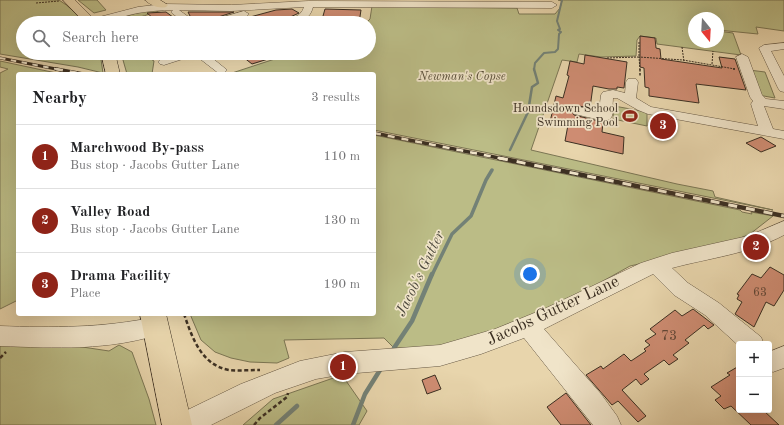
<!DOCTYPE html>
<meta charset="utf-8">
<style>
body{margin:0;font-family:"Old Standard TT",serif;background:#f2f2f2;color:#202124}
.controls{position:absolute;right:12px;bottom:12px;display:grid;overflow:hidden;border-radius:4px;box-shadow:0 4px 16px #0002}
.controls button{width:36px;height:36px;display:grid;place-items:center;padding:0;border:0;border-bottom:1px solid #e0e0e0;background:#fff;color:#202124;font:20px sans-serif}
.compass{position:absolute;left:688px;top:12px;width:36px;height:36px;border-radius:50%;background:#fff;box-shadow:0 4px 16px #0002;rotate:162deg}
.you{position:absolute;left:530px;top:274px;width:14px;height:14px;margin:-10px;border:3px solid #fff;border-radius:50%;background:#1a73e8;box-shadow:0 0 0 6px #1a73e833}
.badge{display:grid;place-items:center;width:26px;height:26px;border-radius:50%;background:#8f2418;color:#fff;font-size:13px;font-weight:700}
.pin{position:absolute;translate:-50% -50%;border:2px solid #fff;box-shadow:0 1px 4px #0006}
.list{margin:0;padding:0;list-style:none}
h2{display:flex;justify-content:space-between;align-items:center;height:52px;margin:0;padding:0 16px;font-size:17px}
h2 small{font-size:13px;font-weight:400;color:#757577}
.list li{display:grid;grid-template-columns:26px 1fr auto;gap:12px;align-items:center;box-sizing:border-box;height:64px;padding:0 16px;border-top:1px solid #e0e0e0}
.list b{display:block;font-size:15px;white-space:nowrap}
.list p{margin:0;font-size:13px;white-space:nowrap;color:#757577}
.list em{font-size:13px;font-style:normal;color:#757577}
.icon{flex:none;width:22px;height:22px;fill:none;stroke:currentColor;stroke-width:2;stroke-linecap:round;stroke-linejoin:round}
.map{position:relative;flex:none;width:784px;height:425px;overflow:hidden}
.search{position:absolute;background:#fff;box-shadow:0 4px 16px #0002;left:16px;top:16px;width:360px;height:44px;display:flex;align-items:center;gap:10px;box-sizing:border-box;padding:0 14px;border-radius:22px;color:#757577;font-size:15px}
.panel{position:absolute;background:#fff;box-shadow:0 4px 16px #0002;left:16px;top:72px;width:360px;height:244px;border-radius:4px}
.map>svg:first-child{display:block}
</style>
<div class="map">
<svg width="784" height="425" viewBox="0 0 784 425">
<rect width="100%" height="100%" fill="#e8d5ac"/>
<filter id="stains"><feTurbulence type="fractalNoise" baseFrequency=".005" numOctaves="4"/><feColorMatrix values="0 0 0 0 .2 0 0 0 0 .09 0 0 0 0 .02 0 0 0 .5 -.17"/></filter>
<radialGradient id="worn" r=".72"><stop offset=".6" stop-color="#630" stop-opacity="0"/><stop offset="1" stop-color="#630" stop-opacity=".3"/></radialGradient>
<path fill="#bbbc86" stroke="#7b7654" d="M 0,0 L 59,0 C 69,6 77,14 84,23 L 23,23 L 23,53 L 100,53 L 103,73 L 78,67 L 0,54 Z
M 78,0 L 97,0 L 106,10 L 94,13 Z
M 558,0 L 784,0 L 784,31 L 756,27 L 758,34 L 718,30 L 718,18 L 694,18 L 694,42 L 718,42 L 718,31 L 733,33 L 741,55 L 657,44 L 656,38 L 640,36 L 637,40 L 636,56 L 601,57 L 579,54 L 577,62 L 562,60 L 531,150 L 677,184 L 713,191 L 715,197 L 773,210 L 374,130 L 374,74 L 229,74 L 293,53 L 369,53 L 369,23 L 366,23 L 370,19 L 372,6 L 517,8 L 519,14 L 555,14 L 560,8 L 562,1 Z
M 157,9 L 163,10 C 151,13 145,16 133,19 L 137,23 L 116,23 C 127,13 143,12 157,9 Z
M 121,53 L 147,53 L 149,58 L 154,61 L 152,74 L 127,74 Z
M 0,61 L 61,74 L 18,74 L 18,300 L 0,309 L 0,73 L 8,69 L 0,67 Z
M 749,70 L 765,72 L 775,98 L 758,95 Z
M 614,106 L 647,112 L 647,126 L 613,119 Z
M 374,135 L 740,210 L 742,212 L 752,214 L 751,212 L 773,216 L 750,234 L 743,237 L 710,248 L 630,266 L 569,300 L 482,337 L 425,349 L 394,348 L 384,338 L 284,340 L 289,358 L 277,363 L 250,362 L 231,358 L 215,352 L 201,340 L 190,314 L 374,314 Z
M 0,344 L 76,346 L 109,351 L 119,345 L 132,352 L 149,399 L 156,425 L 0,425 Z
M 342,375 L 367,411 L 359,425 L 243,425 L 273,399 Z"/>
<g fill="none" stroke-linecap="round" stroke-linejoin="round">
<path stroke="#738176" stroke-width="2" d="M 534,70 L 535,63 L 544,53 L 555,52 L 558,49 L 559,34 L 561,32 L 558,30 L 560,29 L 557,21 L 562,0"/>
<path stroke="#738176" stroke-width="2.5" d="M 510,150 L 528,112 L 532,87 L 538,83 L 534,69"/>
<path stroke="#738176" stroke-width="3.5" d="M 432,275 L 452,234 L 471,216 L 486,180 L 492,170"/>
<path stroke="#738176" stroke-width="4.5" d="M 394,348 L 412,321 L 432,274
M 276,425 L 297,406
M 353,425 L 365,394 L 380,370"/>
</g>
<path fill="#ce8c72" stroke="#3b2f22" d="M 292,9 L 299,13 L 277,23 L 228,23 L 276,10 Z
M 325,9 L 361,10 L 359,23 L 321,23 Z
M 166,12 L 181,23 L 159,23 L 147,13 Z
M 188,12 L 234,12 L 209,20 L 206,23 L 198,23 L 190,16 Z
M 640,36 L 655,38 L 656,48 L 660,49 L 661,59 L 722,68 L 719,57 L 735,59 L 746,90 L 696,84 L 699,103 L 649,96 L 649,88 L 645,87 L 644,68 L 640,67 Z
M 238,53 L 281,53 L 281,55 L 252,64 Z
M 585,55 L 627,62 L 624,88 L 617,87 L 617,89 L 609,89 L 593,86 L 590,108 L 579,106 L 574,107 L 571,110 L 574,115 L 603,122 L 602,132 L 624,137 L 623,154 L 565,141 L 568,125 L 550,122 L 556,96 L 563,98 L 569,76 L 567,75 L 570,61 L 584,64 Z
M 653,117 L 673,121 L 673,134 L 653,130 Z
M 761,137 L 776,146 L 761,152 L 746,143 Z
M 770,267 L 784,275 L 784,290 L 774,306 L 766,302 L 754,327 L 735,314 L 742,302 L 737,299 L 739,295 L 737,294 L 752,274 L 761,278 Z
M 693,309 L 714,325 L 708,329 L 704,325 L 685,340 L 689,343 L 673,355 L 678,359 L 669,365 L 664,360 L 644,374 L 649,379 L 641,385 L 636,379 L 622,390 L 646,416 L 638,422 L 618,401 L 612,405 L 586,375 L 601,366 L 603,369 L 624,354 L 631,361 L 646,351 L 644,349 L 650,345 L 645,341 L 656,334 L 650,329 L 675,310 L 682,316 Z
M 739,366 L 739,410 L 763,410 L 779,425 L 751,425 L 731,406 L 724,409 L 715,400 L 721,396 L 711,387 L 730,375 L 727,373 Z
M 435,375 L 441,389 L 427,394 L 422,380 Z
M 566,393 L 591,425 L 561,425 L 547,407 Z"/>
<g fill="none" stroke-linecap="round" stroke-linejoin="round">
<g stroke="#665844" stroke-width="1">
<path id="minor" d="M 309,1 L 552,2 L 557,5 L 552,8 L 313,7 C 309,23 295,23 281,23 L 283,21 C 292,18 301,17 304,7 L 231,11 L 179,10 L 197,23 L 186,23 L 173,14 L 171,12 L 173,10 C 162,10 150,11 138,13 C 124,15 99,27 86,22 L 88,20 L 138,7 L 163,4 L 231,5 Z
M 244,11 L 249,14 L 247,16 L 223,23 L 207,23 L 209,21 Z
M 784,43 L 784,49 L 771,51 L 784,76 L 784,92 L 780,91 L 778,88 L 759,48 L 764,45 Z
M 180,53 L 206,53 L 227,70 L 225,72 L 217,72 L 195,55 L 164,65 L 160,64 L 158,62 L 160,60 Z
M 742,54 L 748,57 L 762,95 L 766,99 L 784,101 L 784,109 L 764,106 L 773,129 L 784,131 L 784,139 L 648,114 L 638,110 L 617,98 L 613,98 L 612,116 L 610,119 C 599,121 585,116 574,114 L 572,111 L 574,108 L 579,107 L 599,111 L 601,95 L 603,92 L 613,90 L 625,93 L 626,82 L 628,79 L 636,79 L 638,82 L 636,98 L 651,107 L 758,126 L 751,104 L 753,101 L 750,97 L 736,57 Z
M 784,221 L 784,235 C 749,254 709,258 672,268 L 688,283 L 719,303 L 761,337 L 764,344 L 739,344 L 739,346 L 705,315 L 674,295 L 653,274 L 544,329 L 601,394 L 617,416 L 621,425 L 593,425 L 524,338 L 481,354 L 440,366 L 345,374 L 316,379 L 275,393 L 211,425 L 171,425 L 175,416 L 241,384 L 300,361 L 345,352 L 440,345 L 495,329 L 544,309 L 641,263 L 672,253 L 748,236 Z
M 155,317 L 163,319 L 166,326 L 163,333 C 111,351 54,348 0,346 L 0,326 C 52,328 104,328 155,317 Z
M 784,346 L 784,368 L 773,372 L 769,370 L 769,352 Z"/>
</g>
<g stroke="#3b2f22" stroke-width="1">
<path id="major" d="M 63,0 L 75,0 L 98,23 L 85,23 Z
M 145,0 L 160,0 L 168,5 L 166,7 C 159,9 150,5 145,0 Z
M 101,53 L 115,53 L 120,74 L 106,74 Z
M 140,314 L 166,314 L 192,425 L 162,425 Z"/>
</g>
<path stroke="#3b2f22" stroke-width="1" stroke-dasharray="2 1" stroke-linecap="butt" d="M 36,3 L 59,1
M 682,47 L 684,62
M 607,58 L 639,57 L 639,41
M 712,64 L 713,51
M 640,70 L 639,57 L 683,60 L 735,69"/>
<path stroke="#3b2f22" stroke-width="1.5" stroke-dasharray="2.5 1.5" stroke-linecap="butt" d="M 640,69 L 640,76
M 733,69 L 735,69"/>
<path stroke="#3b2f22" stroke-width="2.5" stroke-dasharray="4 2.5" stroke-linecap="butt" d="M 184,314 C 192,337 201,365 229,370 C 239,371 250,370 260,370
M 0,358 L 6,352
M 254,425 L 260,418 L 287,397 L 288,393"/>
<use href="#minor" fill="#f0e4c9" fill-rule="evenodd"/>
<use href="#major" fill="#e8d5ac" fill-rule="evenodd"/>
<g stroke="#3b2f22" stroke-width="3">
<path id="rail-far2" d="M 0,58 L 61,70"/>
</g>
<g stroke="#3b2f22" stroke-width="3.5">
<path id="rail-far1" d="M 56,69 L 83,74
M 374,133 L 504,159"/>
</g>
<g stroke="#3b2f22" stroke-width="4.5">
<path id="rail" d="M 499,158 L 784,216"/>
</g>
<use href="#rail-far2" stroke="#f0e4c9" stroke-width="2" stroke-dasharray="5.5" stroke-linecap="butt"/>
<use href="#rail-far1" stroke="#f0e4c9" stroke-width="2.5" stroke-dasharray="7" stroke-linecap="butt"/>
<use href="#rail" stroke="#f0e4c9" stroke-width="3" stroke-dasharray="9" stroke-linecap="butt"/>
</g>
<defs>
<g id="stadium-bare" transform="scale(1.2)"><path d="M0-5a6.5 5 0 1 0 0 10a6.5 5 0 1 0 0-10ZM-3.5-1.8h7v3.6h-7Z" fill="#8f2418" stroke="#f0e4c9" stroke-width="2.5" paint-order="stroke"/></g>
</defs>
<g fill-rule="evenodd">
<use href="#stadium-bare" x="630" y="116"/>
</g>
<g text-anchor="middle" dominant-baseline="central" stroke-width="3.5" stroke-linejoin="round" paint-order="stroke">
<g font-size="12" font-style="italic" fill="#554b36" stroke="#f0e4c9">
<text x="462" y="77">Newman's Copse</text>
</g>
<g font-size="12" fill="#3b2f22" stroke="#f0e4c9" text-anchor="end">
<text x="618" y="109">Houndsdown School<tspan x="618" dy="14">Swimming Pool</tspan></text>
</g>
<g font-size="12" fill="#604636">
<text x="760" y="293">63</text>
</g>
<g font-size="14" fill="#604636">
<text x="669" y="336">73</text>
</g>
<g font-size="15" font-style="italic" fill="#4e4a3e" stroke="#f0e4c9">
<text transform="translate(421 274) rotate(-64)">Jacob's Gutter</text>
</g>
<g font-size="17" fill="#3b2f22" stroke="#f0e4c9">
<text transform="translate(553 311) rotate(-25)">Jacobs Gutter Lane</text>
</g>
</g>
<rect width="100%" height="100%" filter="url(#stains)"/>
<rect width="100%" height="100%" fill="url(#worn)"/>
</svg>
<div class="controls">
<button>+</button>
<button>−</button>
</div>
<svg class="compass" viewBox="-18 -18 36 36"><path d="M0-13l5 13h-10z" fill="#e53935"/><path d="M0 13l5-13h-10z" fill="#757577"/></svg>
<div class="you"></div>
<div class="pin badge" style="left:343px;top:367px">1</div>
<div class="pin badge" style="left:756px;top:247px">2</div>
<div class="pin badge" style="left:663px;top:126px">3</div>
<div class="search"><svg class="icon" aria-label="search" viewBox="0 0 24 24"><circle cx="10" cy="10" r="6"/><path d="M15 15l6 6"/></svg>Search here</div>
<section class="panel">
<h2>Nearby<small>3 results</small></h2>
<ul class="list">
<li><span class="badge">1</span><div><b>Marchwood By-pass</b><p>Bus stop · Jacobs Gutter Lane</p></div><em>110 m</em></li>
<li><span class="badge">2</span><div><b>Valley Road</b><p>Bus stop · Jacobs Gutter Lane</p></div><em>130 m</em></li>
<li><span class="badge">3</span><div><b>Drama Facility</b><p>Place</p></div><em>190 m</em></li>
</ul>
</section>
</div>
